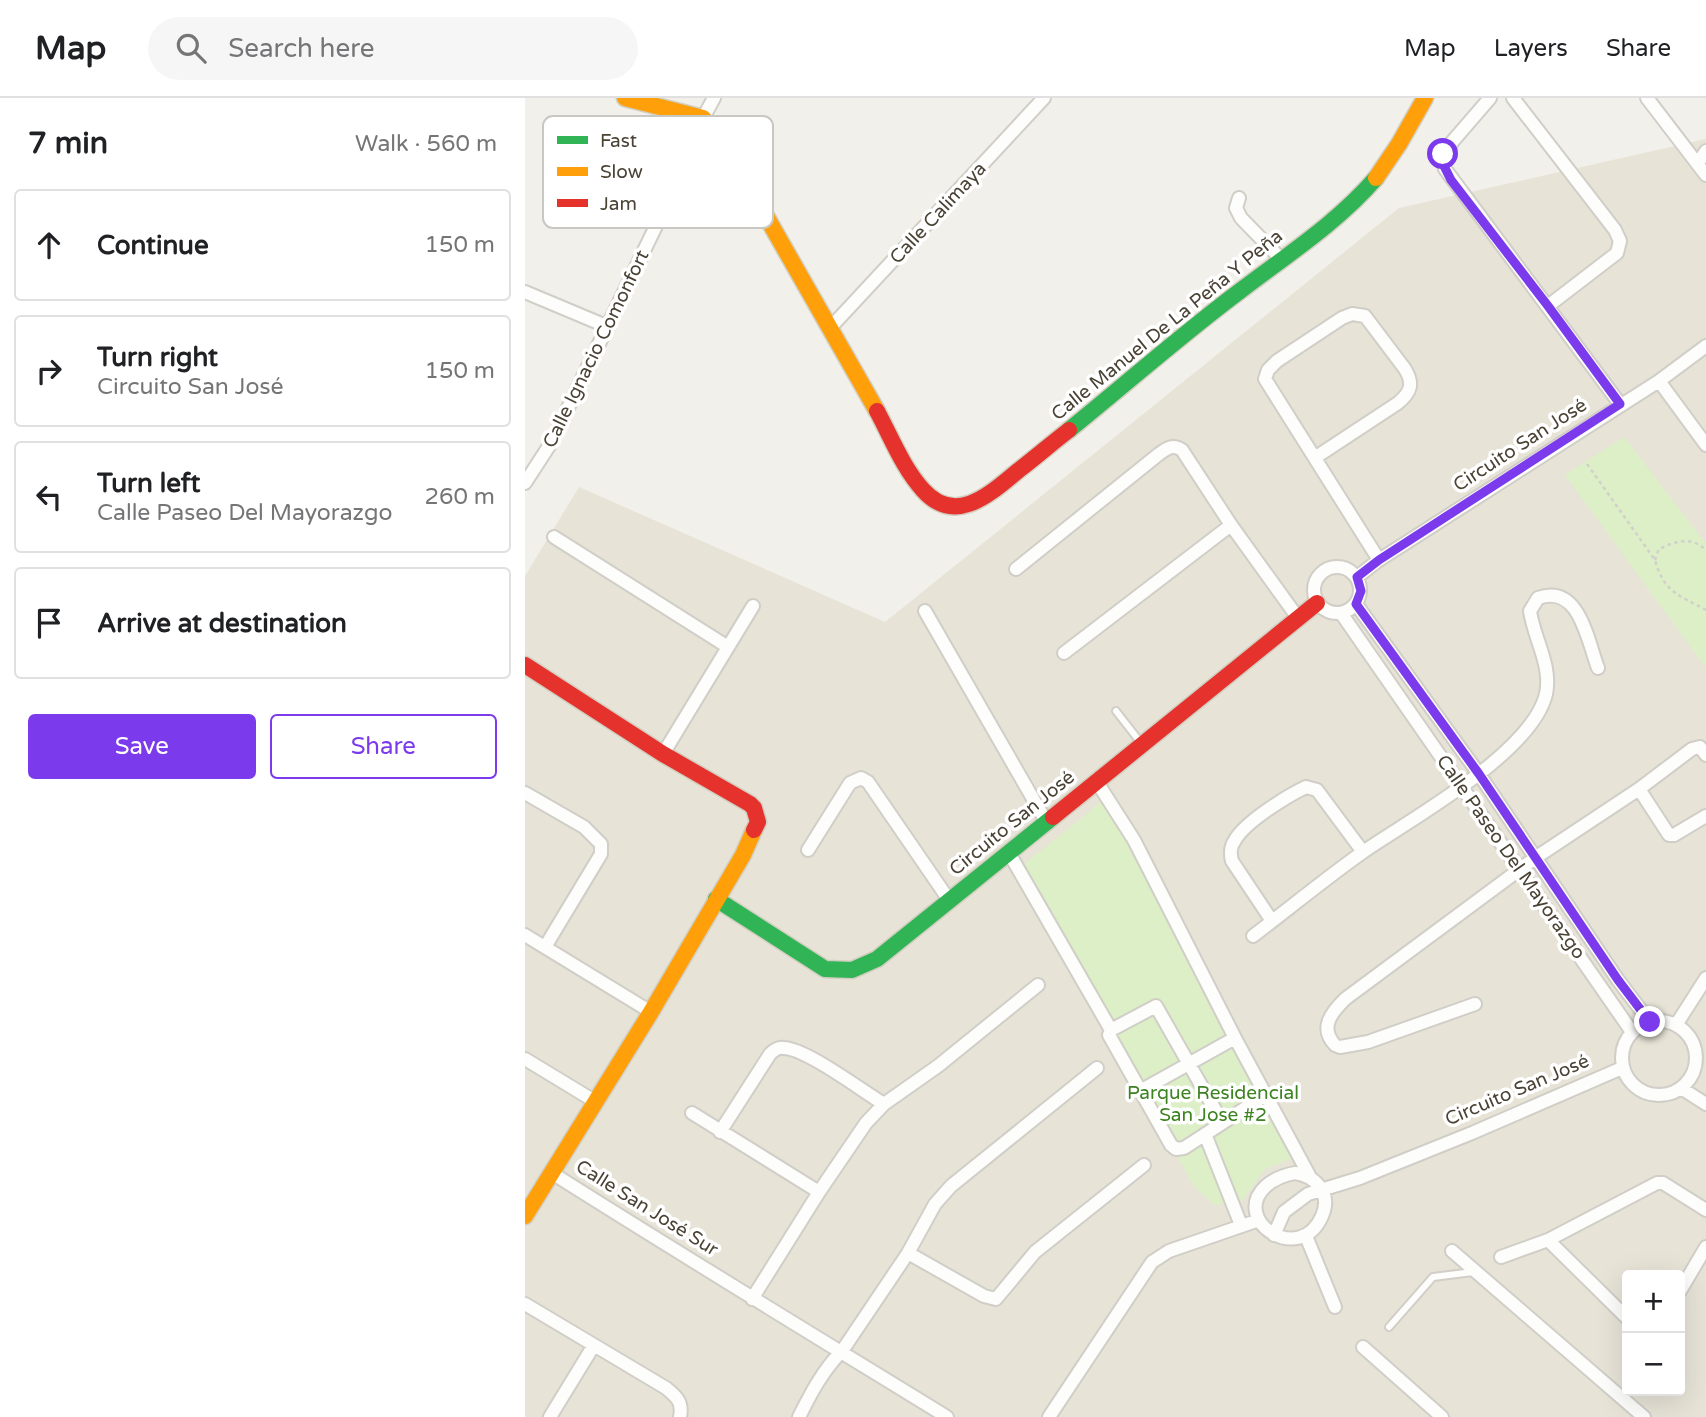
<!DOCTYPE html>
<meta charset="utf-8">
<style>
body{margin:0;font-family:"Varela Round",sans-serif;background:#f6f6f6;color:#202124}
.controls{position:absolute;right:21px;bottom:21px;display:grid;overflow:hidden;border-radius:7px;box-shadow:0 7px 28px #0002}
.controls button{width:63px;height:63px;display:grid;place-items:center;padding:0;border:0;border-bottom:2px solid #e0e0e0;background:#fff;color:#202124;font:35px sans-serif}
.stop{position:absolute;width:21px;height:21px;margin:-16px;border:5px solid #7c3aed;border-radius:50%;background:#fff}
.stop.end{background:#7c3aed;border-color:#fff;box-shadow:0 2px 7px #0008}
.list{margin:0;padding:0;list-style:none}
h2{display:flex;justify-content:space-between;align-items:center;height:91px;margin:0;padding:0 28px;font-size:30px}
h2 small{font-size:23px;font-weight:400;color:#757577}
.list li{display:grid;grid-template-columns:46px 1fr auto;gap:21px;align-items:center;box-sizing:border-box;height:112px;margin:0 14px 14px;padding:0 14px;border:2px solid #e0e0e0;border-radius:7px}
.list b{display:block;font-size:26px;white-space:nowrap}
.list p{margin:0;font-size:23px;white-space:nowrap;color:#757577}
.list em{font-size:23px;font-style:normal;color:#757577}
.actions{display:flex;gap:14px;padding:21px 28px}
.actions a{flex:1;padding:16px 0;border:2px solid #7c3aed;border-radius:7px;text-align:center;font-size:24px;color:#7c3aed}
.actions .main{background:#7c3aed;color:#fff}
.icon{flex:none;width:38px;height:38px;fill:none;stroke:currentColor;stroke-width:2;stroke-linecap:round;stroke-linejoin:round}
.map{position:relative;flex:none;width:1181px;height:1319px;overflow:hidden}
header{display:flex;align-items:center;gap:42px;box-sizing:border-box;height:98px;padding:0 35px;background:#fff;border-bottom:2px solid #e0e0e0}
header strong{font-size:33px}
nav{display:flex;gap:38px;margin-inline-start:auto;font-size:24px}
.search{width:490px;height:63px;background:#f6f6f6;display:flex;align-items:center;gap:18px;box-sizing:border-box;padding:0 24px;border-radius:38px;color:#757577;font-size:26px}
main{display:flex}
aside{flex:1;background:#fff}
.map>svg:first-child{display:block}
</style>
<header>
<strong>Map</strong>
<div class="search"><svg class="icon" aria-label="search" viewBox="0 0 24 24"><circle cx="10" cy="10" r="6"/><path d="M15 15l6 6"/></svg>Search here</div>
<nav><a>Map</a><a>Layers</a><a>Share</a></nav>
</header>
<main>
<aside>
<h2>7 min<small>Walk · 560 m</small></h2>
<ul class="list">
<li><svg class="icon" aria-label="ahead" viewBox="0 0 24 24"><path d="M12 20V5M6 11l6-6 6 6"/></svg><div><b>Continue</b></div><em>150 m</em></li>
<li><svg class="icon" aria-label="right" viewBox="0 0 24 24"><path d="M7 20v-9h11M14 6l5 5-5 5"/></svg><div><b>Turn right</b><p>Circuito San José</p></div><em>150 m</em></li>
<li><svg class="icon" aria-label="left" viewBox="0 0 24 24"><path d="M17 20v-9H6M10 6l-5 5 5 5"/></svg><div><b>Turn left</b><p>Calle Paseo Del Mayorazgo</p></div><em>260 m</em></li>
<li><svg class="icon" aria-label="arrive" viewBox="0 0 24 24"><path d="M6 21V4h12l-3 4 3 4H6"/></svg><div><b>Arrive at destination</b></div></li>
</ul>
<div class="actions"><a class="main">Save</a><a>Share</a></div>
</aside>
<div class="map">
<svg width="1181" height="1319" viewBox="0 0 1181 1319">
<rect width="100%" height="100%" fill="#f2f0ea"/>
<path fill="#e7e3d7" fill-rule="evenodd" d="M 1181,41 L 1181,1319 L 0,1319 L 0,478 L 54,389 L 360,524 L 874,110 ZM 1102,1177 L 1155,1177 L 1155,1293 L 1102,1293 Z"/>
<path fill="#dcefc7" d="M 1099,339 L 1181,446 L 1181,570 L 1040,377 Z
M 580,701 L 781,1055 L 740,1071 L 716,1104 L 689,1107 L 669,1088 L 492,772 Z"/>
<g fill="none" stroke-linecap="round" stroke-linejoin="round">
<g stroke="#d0cec7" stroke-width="10">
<path id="lane" d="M 591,613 L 616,645
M 864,1229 L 908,1179 L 948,1174"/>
</g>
<g stroke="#d0cec7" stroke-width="16">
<path id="street" d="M 965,0 L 921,51 L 918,60 L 920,71 L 1095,306
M 988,0 L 1090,132 L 1095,143 L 1092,155 L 1023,208
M 1122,0 L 1181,77
M 1173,65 L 1181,53
M 714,100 L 711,110 L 716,120 L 756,161
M 0,194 L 81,228
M 306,229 L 519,0
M 1134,283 L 1181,347
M 791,359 L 873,305 C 886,294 889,286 880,271 L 840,218 L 827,216 L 817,220 L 752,263 L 743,272 L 740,281 L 854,462
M 0,385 L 26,345 L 145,99 L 178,20 L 189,0
M 29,439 L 203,549
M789 492a23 23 0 1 1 46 0a23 23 0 1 1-46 0Z
M 491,471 L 634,356 C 642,350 648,346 657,352 L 706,427 L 773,520
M 832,479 L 854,462 L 1134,283 L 1181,248
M 831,506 L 954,676 L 1093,882 L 1125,924
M 400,513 L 522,725
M 816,515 L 1107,934
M 539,555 L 706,427
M 138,656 L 228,508
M 572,684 L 609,742 L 710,940 L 784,1077
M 1114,691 L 1144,737 L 1149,737 L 1181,718
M 0,695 L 59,729 L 76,746 L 76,756 L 20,849
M 283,752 L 325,685 L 336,680 L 343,684 L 424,802
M 484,755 L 586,932
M 747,823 L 707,763 C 705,755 705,749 710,742 C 720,724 762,698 781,689 L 792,692 L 838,754
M 0,837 L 126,914
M 728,838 C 765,810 801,780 838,754 C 887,720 1007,655 1021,596 C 1027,567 1009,541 1005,513 L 1013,500 C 1054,485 1062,541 1073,570
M 950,906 L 843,944 L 815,949 L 810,947 C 794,930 806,915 820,901 L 1010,760 L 1114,691 L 1167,651 L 1175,649 L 1181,657
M1097 960a37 37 0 1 1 74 0a37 37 0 1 1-74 0Z
M 1151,927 L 1181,880
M 0,961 L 71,1004
M 1156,990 L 1181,1006
M 615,993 L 710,940
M 167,1015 L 294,1094
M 697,1024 L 631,908 L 586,932 L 584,937 L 646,1047 L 651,1051 L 659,1050 L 742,996
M 195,1034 L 245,956 C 249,952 253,949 259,950 C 282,951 337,993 359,1006
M 680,1036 L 716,1127
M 27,1075 C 158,1158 290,1238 422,1319
M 770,1075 C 791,1078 807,1096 797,1118 C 775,1169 704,1122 741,1088 C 750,1080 759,1077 770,1075 Z
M 749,1137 L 759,1114 L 783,1096 L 835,1080 L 947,1035 L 1097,970
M 781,1138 L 810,1209
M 1023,1142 L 1102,1220
M 927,1153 L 1119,1319
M 383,1155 L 459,1198 L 471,1201 L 510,1154 L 619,1067
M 976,1159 L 1023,1142 L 1132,1085 L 1138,1085 L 1181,1112
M 1155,1193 L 1181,1149
M 227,1201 L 294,1094 L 341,1025 L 359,1006 L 413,968 L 513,887
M 0,1206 L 141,1290 C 152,1299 158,1304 155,1319
M 838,1249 L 917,1319
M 25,1319 L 69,1247
M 274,1319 C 286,1295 298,1272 317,1253 L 383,1155 L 410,1106 L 426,1088 L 572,970
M 524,1319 L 627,1164 L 644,1153 L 734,1122"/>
</g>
<g stroke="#d2cec0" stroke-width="19">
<path id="fast" d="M 544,332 C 601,286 656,237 715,193 C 762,157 812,125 851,80
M 191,801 L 300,871 L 327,872 L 352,861 L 528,719"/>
</g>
<g stroke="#d2cec0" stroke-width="19">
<path id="slow" d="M 100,0 L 178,20 L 200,46 L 352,313
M 851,80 L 874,46 L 900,0
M 0,1118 L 126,914 L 218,757 L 229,732"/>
</g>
<g stroke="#d2cec0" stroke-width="19">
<path id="jam" d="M 352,313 C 366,339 378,370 398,392 C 431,429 466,395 494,372 C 511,359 527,345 544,332
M 0,567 L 138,656 L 225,706 L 229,710 L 233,724 L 229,732
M 528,719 L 792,505"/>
</g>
<path stroke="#d2d0ca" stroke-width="2.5" stroke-dasharray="3.5 3.5" stroke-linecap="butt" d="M 1062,366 L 1130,462 C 1139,495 1154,497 1181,512
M 1130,462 L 1134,451 C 1151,443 1166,438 1181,452"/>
<use href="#lane" stroke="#fdfdfc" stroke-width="6"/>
<use href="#street" stroke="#fdfdfc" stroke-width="12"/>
<use href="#fast" stroke="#30b455" stroke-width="16"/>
<use href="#slow" stroke="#ff9f0a" stroke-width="16"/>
<use href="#jam" stroke="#e5322d" stroke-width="16"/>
</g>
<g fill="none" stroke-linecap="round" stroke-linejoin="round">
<path stroke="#7c3aed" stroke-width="9" d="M 918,56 L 918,66 L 926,82 L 1023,208 L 1095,306 L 854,462 L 832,479 L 836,493 L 831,506 L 954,676 L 1093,882 L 1125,924"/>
</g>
<g text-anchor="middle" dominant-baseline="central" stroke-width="7" stroke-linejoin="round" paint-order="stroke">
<g font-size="19" fill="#4a4335" stroke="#fff">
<text transform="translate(413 115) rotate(-47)">Calle Calimaya</text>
<text transform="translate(642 227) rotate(-39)">Calle Manuel De La Peña Y Peña</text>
<text transform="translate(71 251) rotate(-64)">Calle Ignacio Comonfort</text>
<text transform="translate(995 347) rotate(-33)">Circuito San José</text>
<text transform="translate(487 725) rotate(-39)">Circuito San José</text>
<text transform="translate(986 759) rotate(55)">Calle Paseo Del Mayorazgo</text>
<text transform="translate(992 992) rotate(-23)">Circuito San José</text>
<text transform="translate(122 1110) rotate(32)">Calle San José Sur</text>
</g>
<g font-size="19" fill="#3d8321" stroke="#fff">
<text x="688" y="995">Parque Residencial<tspan x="688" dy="22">San Jose #2</tspan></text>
</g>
</g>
<rect x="18" y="18" width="230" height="112" rx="10" fill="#fff" stroke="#c9c7c2" stroke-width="2"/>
<rect x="32" y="38" width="31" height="8" fill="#30b455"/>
<rect x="32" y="69" width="31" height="9" fill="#ff9f0a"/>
<rect x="32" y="101" width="31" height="8" fill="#e5322d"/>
<g font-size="19" fill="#4a4335">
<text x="75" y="49">Fast</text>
<text x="75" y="80">Slow</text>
<text x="75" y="112">Jam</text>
</g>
</svg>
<div class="controls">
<button>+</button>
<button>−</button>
</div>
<div class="stop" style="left:918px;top:56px"></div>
<div class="stop end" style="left:1125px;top:924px"></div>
</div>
</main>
